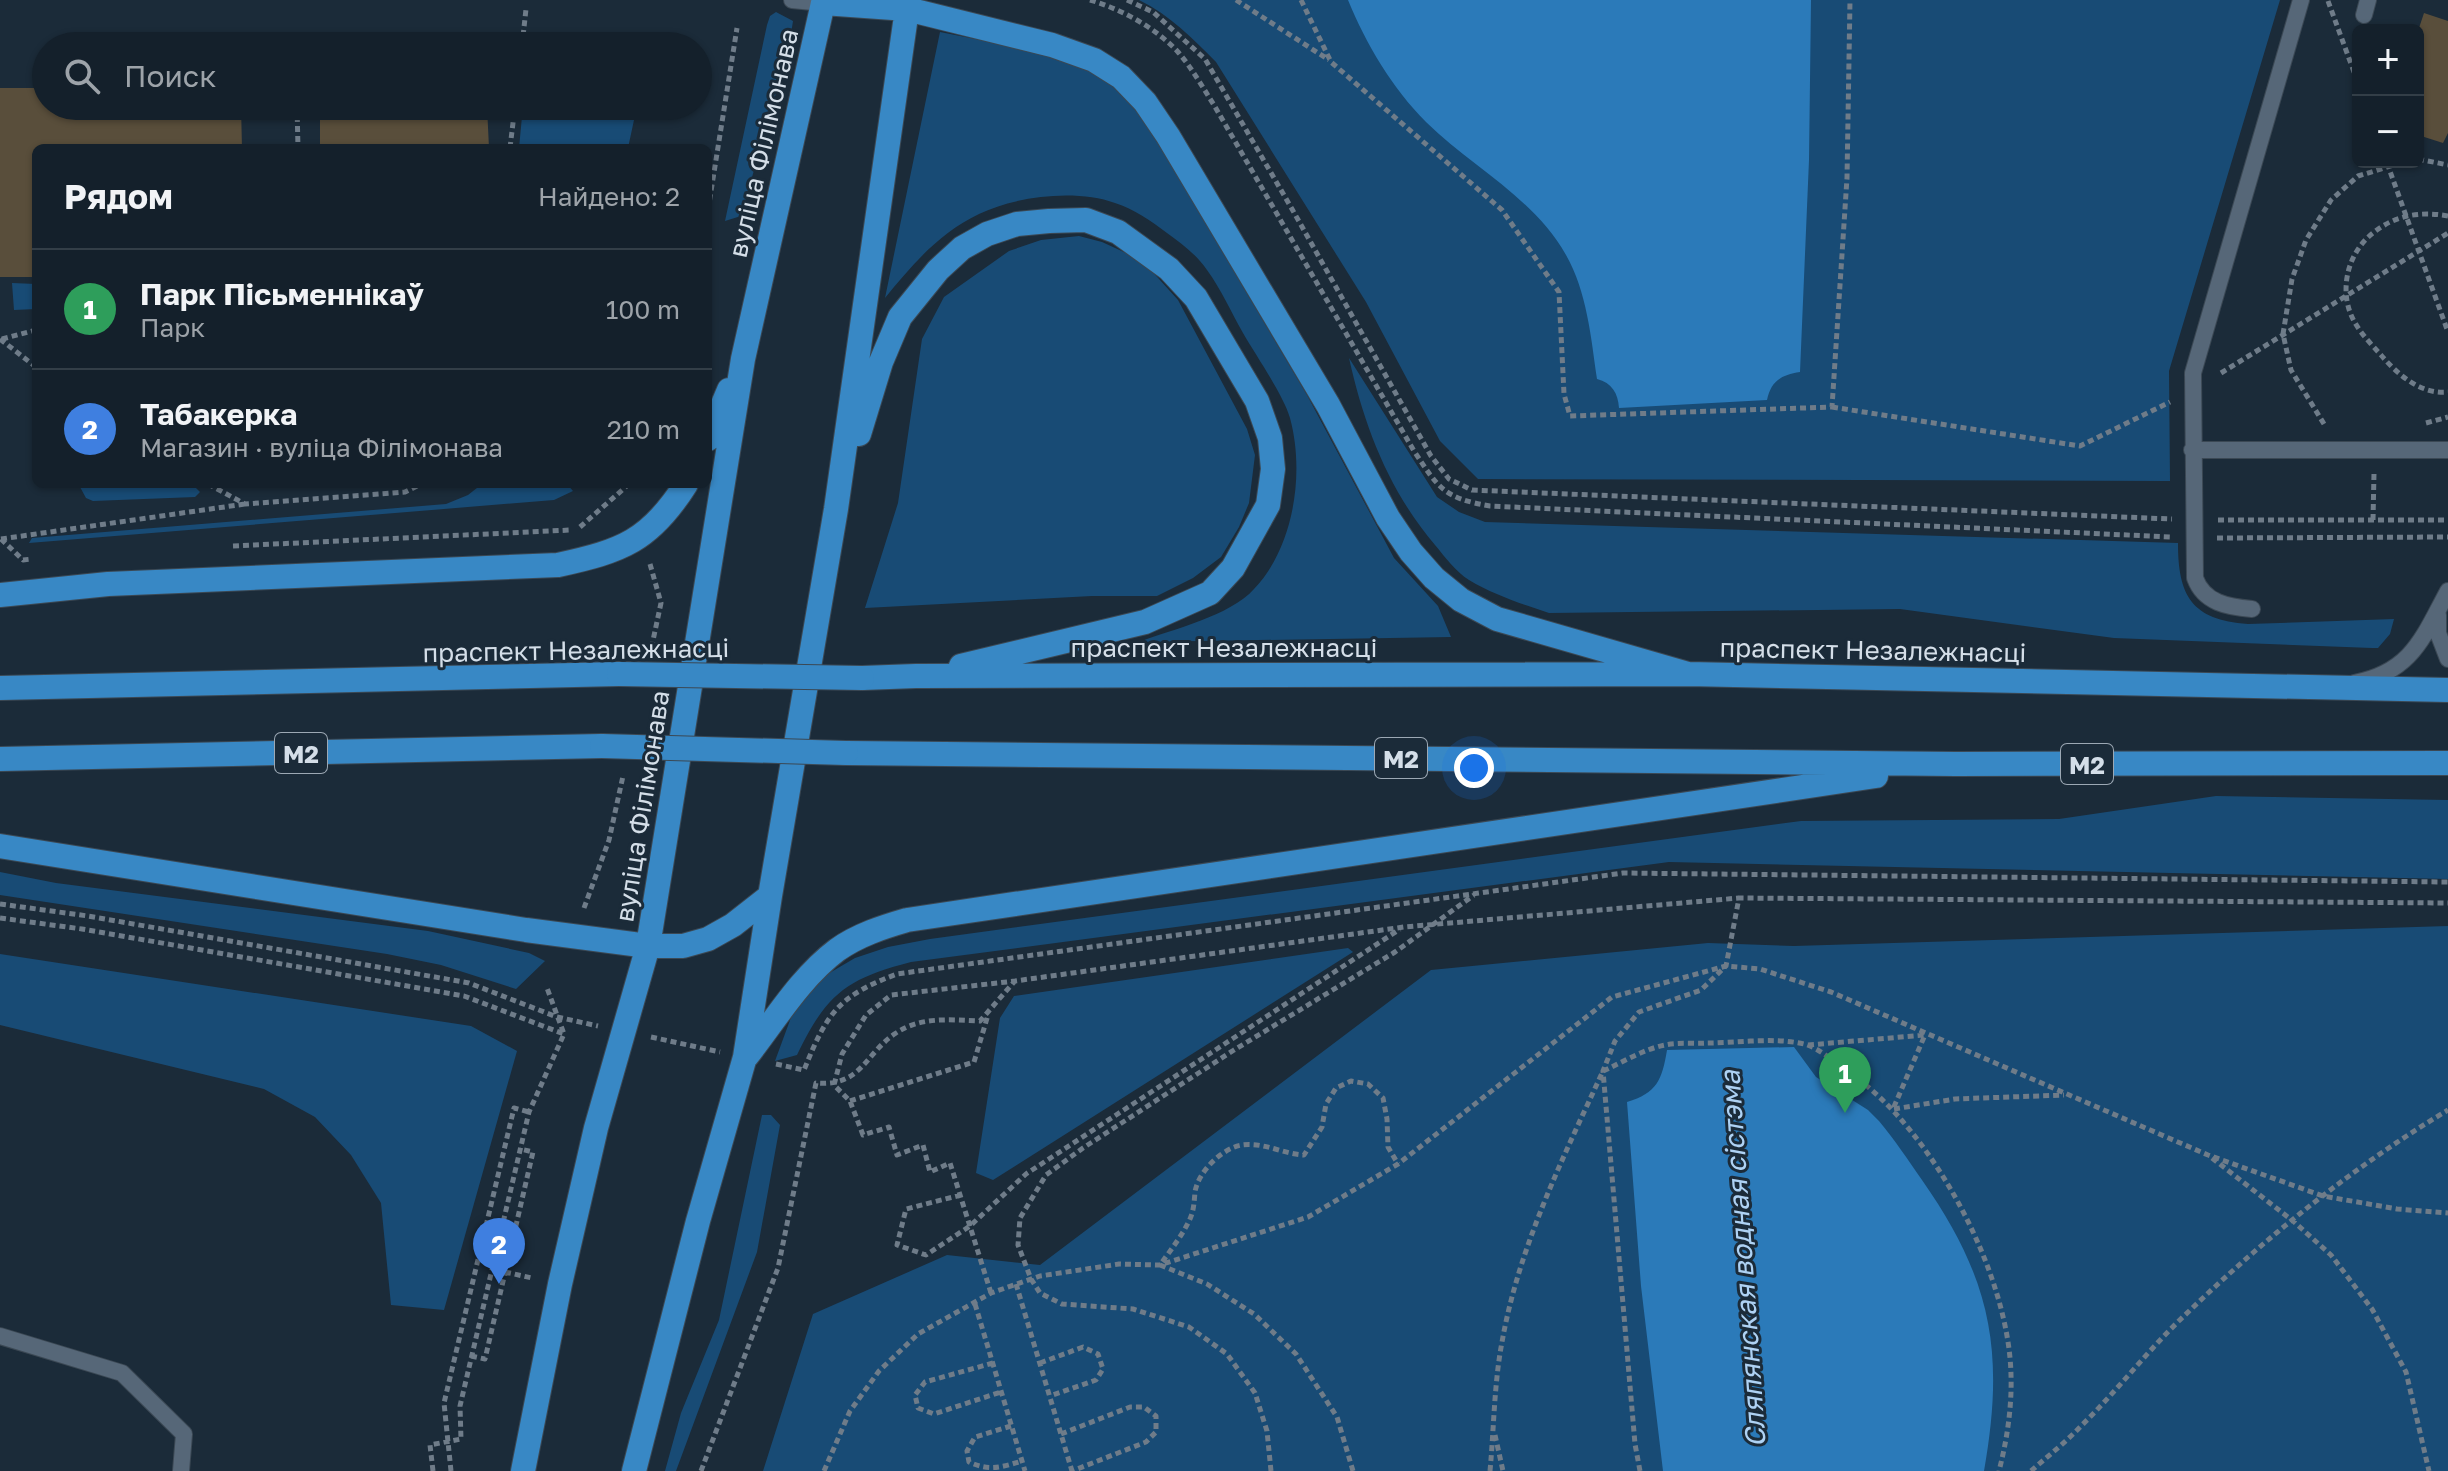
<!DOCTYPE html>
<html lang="ru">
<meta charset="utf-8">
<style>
body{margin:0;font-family:"Golos Text",sans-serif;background:#1d2833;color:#f1f3f6}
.controls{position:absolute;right:24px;top:24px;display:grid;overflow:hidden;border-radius:12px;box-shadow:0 2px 6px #0004}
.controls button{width:72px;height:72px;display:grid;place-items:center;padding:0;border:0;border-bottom:2px solid #333e47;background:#14202b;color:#f1f3f6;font:40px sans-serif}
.you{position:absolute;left:1474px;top:768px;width:28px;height:28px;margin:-20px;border:6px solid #fff;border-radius:50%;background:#1a73e8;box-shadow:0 0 0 12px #1a73e833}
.badge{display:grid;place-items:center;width:52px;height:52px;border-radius:50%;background:#8c9099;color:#fff;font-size:26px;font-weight:700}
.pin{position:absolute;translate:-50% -66px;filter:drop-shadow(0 2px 4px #0008)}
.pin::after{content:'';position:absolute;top:42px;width:28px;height:24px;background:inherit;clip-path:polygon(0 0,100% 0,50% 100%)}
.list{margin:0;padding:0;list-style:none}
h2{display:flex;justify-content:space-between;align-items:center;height:104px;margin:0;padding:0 32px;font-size:34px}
h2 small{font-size:26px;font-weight:400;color:#9da3a9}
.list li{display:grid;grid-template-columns:52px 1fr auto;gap:24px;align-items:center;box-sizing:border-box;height:120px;padding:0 32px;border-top:2px solid #333e47}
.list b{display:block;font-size:30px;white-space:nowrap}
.list p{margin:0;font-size:26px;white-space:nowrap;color:#9da3a9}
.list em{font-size:26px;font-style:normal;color:#9da3a9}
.icon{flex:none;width:44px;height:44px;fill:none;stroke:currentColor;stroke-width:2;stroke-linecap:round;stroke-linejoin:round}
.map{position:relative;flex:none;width:2448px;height:1471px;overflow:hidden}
.search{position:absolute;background:#14202b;box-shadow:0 2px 6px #0004;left:32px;top:32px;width:680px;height:88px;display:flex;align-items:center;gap:20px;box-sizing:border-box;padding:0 28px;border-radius:44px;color:#9da3a9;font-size:30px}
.panel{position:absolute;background:#14202b;box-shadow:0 2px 6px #0004;left:32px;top:144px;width:680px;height:344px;border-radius:12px}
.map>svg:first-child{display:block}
</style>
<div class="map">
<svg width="2448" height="1471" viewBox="0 0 2448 1471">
<rect width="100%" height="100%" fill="#1b2b39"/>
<path fill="#184b75" d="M 1139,0 L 2280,0 L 2169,371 L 2170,481 L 1478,479 L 1440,441 L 1366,302 L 1216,62 C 1193,39 1170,15 1139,0 Z
M 776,12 L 793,21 L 789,47 L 741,216 L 725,221 L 767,25 L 770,16 Z
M 940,32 C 995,44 1059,49 1108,79 C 1116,84 1124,92 1132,99 L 1307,395 L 1394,558 L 1438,606 L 1451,637 L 1139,642 C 1173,629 1230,616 1254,589 C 1294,547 1305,473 1290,418 C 1284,396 1255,354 1243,333 C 1231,312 1221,289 1207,270 C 1197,255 1181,243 1167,233 C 1151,221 1134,209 1115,203 C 1076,189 1016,196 979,214 C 939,233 912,265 885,298 Z
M 523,106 L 637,106 L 628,148 L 519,148 Z
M 1079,236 L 1102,242 L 1126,253 L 1150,269 L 1178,300 L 1247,429 L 1255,455 L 1249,503 L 1239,527 L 1221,557 L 1193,578 L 1157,596 L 1092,596 L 865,608 L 898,503 L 922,339 L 944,297 L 1009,251 L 1041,240 Z
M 12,283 L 36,284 L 36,309 L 14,310 Z
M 1349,358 L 1437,497 L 1459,512 L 1485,522 L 2178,543 C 2178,595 2191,620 2248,624 L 2394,619 L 2390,634 L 2378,648 L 2372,648 L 2114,638 L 1900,609 L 1549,613 C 1522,604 1494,595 1469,580 C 1456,572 1445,557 1435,545 C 1389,491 1364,426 1349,358 Z
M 82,484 L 192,484 L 200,492 L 195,497 L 93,501 L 86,498 L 80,487 Z
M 482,484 L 567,484 L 573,491 L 554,500 L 29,543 L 32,538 L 446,504 L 468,495 Z
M 2216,796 L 2448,800 L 2448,879 L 1669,862 L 911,962 C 845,979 826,995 797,1055 L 775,1061 L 793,1012 L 826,975 L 855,958 L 888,947 L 930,939 L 1801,821 L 2059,819 Z
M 0,872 L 56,883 L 428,931 L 529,953 L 545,961 L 516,989 L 441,965 L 387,954 L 0,895 Z
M 2448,926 L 2448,1471 L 763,1471 L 813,1314 L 947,1255 L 1040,1265 L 1431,970 L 1708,943 L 1794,946 Z
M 1348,948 L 1353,952 L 993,1180 L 976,1173 L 1000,1018 L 1014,996 Z
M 0,954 L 471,1026 L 517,1051 L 444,1310 L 391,1305 L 381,1203 L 351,1155 L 315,1117 L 264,1089 L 0,1025 Z
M 762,1115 L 771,1115 L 780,1125 L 757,1252 L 676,1471 L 665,1471 L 681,1413 L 719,1320 Z"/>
<path fill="#2b7ab9" d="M 1348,0 L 1811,0 L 1809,160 L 1800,372 C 1781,375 1771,381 1767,400 L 1619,408 C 1618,393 1612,383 1597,379 C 1591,337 1587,292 1566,255 C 1533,197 1473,168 1426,122 C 1392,88 1366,44 1348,0 Z
M 1794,1047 L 1816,1077 L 1868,1110 L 1879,1121 C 1895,1140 1908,1160 1922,1180 C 1992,1280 2005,1352 1984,1471 L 1663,1471 L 1641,1286 L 1627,1102 C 1657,1093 1662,1080 1667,1050 Z"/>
<path fill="#594e3b" d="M 2424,13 L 2448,21 L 2448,133 L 2443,143 L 2418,135 L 2418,31 Z
M 0,88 L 46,88 L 46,106 L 241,106 L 242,148 L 36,148 L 36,277 L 0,277 Z
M 320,106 L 487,106 L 489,148 L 320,148 Z"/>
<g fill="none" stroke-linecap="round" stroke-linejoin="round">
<g stroke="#3b4854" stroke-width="18">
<path id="lane" d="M 792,0 L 823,3
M 2364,15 L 2368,0
M 2192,450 L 2448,450
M 2252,609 C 2228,607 2204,603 2195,578 L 2193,373 L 2301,0
M 2438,615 L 2438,633 L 2448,659
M 2354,683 C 2412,672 2423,637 2448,591
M 0,1336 L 122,1373 L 184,1434 L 181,1471"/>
</g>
<g stroke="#3b4854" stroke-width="26">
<path id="primary" d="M 859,434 L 881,362 L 900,317 L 938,270 L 962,248 L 987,234 L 1017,224 L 1049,221 L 1086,220 L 1118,232 L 1169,269 L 1196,298 L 1257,401 L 1270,438 L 1273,469 L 1268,505 L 1233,568 L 1210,593 L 1145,622 L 961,666
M 708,439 L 729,390
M 0,595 L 108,584 L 558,565 C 622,551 650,541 686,484
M 862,678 L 916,676 L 1688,674 L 2448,690
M 0,688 L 619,674
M 846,753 L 1956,764 L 2448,763
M 0,759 L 602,746
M 0,846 L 526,930 L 648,946 L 683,946 L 708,939 L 733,925 L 770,896
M 747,1056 C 775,1020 801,977 837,950 C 858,935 883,927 907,920 L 1876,776
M 523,1471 L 560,1284 L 596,1128 L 648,946 L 743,359 L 823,3 L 907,9 L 1052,45 L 1094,60 L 1121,77 L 1145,102 L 1168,136 L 1328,405 L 1388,518 L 1411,552 L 1434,578 L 1461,600 L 1497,619 L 1688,674
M 634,1471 L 698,1221 L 745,1057 L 770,896 L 836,509 L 907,9"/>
</g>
<path stroke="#6f7c89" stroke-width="5" stroke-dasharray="6 4" stroke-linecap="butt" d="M 1090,0 C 1121,9 1156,28 1178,52 C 1192,68 1203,88 1214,105 L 1414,451 C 1439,489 1444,498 1490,506 L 2171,537
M 1127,0 L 1153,12 L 1205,59 L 1292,209 L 1431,456 L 1449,479 L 1472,490 L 2172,519
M 1236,0 L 1329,60
M 1301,0 L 1331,62 L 1502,210 L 1559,292 L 1564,394 L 1570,416 L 1832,407 L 1847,178 L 1850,0
M 2328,1 L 2358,83
M 319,46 L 323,38
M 522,46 L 526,9
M 297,106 L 298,148
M 510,148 L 515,106
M 2418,159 L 2448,165
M 2387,163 L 2448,332
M 708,210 L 737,28
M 2448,216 C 2420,211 2395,215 2373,233 C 2347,253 2338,292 2354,321 C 2361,334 2372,345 2381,355 C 2397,374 2421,395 2448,392
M 0,339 L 36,367
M 2,339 L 36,330
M 2221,373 L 2448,233
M 1832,407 L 2080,446 L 2170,402
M 2426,423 L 2448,417
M 2324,424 L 2291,370 L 2283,334 L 2292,279 L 2306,240 L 2331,200 L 2358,176 L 2404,162
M 208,484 L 245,504 L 405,492 L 421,484
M 2218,520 L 2448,520
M 2373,520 L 2374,473
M 580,527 L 629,484
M 2217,538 L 2448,537
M 1,539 L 23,560 L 32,559
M 1,539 L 245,504
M 233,546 L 571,530
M 650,564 L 661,603 L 652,645
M 0,904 L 88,916 L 469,983 L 557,1017 L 598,1026
M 584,908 L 609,840 L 623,776
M 0,918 L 82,929 L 464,996 L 564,1034
M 651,1037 L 720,1052
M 1808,1045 L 1925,1035 L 1893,1109
M 776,1064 L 804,1070 C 827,1013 838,996 897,974 L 1623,873 L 2448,882
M 850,1101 L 974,1062 L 988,1015
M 1894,1109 L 1955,1099 L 2064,1095
M 2212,1158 L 2293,1221 L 2331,1255 L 2372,1309 L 2406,1372 L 2429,1471
M 961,1195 L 906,1209 L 897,1245 L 926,1255 L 970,1226 L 1026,1174 L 1400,929
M 505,1272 L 532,1278
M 1016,1284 L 1072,1471
M 991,1293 L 950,1163 L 930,1172 L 923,1145 L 897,1155 L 889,1127 L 863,1135 L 850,1101 L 834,1085 L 842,1054 L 866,1015 L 891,995 L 1015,981 L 1404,927 L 1739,898
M 975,1304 L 1025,1471
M 471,1356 L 485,1359 L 533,1152 L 520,1149
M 993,1363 L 925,1382 L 915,1395 L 918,1408 L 934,1414 L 1001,1392
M 1040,1363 L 1083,1347 L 1098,1354 L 1103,1369 L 1096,1380 L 1050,1396
M 1011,1426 L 975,1437 L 967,1451 L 969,1462 C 989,1471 999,1468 1022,1461
M 1061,1434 L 1130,1407 L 1144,1407 L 1156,1416 L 1156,1432 L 1146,1442 L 1072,1471
M 1495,1435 L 1503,1471
M 433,1471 L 430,1445 L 461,1439 L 460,1406 L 529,1112 L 564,1034 L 547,988
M 451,1471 L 444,1403 L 514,1108 L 529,1112
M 701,1471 L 778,1268 L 816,1083 C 862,1087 865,1053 896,1033 C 922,1016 950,1020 980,1021 L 1014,982
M 824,1471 L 850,1411 L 879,1371 L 918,1334 L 991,1293 L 1040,1276 L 1119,1264 L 1160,1265 L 1308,1217 L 1398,1164 L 1612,997 L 1726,966 L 1760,969 L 1831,992 L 2208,1155 L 2323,1196 L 2397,1209 L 2448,1213
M 1271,1471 L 1267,1431 L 1255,1393 L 1227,1354 L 1189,1327 L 1133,1309 L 1062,1304 L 1040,1293 L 1031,1279 L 1018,1245 L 1020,1218 L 1046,1175 L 1083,1148 L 1234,1050 L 1395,952 L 1474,895
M 1353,1471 L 1337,1417 L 1296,1354 L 1254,1314 L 1207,1284 L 1160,1265 C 1170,1251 1181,1237 1188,1223 C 1194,1212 1194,1203 1195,1192 C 1198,1172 1222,1148 1242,1145 C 1264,1142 1283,1154 1304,1155 L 1322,1127 L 1326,1104 L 1336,1088 L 1351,1081 L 1368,1084 L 1383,1098 L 1387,1119 L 1388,1147 L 1398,1164
M 1490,1471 C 1494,1428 1494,1384 1502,1342 C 1519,1246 1563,1158 1603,1071 C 1623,1062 1644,1049 1665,1045 C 1678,1042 1694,1044 1707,1043 C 1738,1043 1774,1037 1804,1044 C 1820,1048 1836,1064 1850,1073 C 1933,1130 2009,1274 2011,1375 C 2012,1407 2007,1440 1999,1471
M 1640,1471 L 1635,1444 L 1603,1071 L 1615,1041 L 1639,1012 L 1701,990 L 1726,966 L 1739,898 L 2448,903
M 2031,1471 C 2048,1456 2066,1442 2081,1426 C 2117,1391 2148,1350 2185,1315 C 2265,1238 2353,1167 2448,1110"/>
<use href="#lane" stroke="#566778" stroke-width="16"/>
<use href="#primary" stroke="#3888c5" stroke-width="24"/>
<g stroke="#3b4854" stroke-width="26" stroke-linecap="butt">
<path id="primary-bridge" d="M 619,674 L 862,678
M 602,746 L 846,753"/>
</g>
<use href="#primary-bridge" stroke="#3888c5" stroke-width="24"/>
</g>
<g text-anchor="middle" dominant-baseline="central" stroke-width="6" stroke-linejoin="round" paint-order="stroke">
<g fill="#1b2b39" stroke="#9ca8b4" stroke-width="2">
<rect x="275" y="733" width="52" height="40" rx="6"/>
<rect x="1375" y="738" width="52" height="40" rx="6"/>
<rect x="2061" y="744" width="52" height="40" rx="6"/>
</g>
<g font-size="24" font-weight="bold" fill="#d4dee8">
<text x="301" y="753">М2</text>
<text x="1401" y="758">М2</text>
<text x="2087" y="764">М2</text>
</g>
<g font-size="26" fill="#d4dee8" stroke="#1b2b39">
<text transform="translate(763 143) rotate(-77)">вуліца Філімонава</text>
<text x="1224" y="647">праспект Незалежнасці</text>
<text transform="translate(576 650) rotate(-1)">праспект Незалежнасці</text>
<text transform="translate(1873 650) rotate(1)">праспект Незалежнасці</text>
<text transform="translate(642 806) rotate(-81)">вуліца Філімонава</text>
</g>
<g font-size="28" font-style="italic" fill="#aed2f4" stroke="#1b2b39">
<text transform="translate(1742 1259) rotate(-94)">Сляпянская водная сістэма</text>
</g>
</g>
</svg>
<div class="controls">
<button>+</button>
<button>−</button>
</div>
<div class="you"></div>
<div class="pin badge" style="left:1845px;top:1113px;background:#2e9e5b">1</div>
<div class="pin badge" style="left:499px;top:1284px;background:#3f7fe0">2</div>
<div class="search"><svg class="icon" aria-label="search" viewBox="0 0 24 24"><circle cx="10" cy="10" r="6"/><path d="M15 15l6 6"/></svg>Поиск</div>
<section class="panel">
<h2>Рядом<small>Найдено: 2</small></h2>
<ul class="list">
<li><span class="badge" style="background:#2e9e5b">1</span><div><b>Парк Пісьменнікаў</b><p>Парк</p></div><em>100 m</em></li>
<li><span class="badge" style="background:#3f7fe0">2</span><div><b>Табакерка</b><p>Магазин · вуліца Філімонава</p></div><em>210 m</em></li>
</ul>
</section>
</div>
